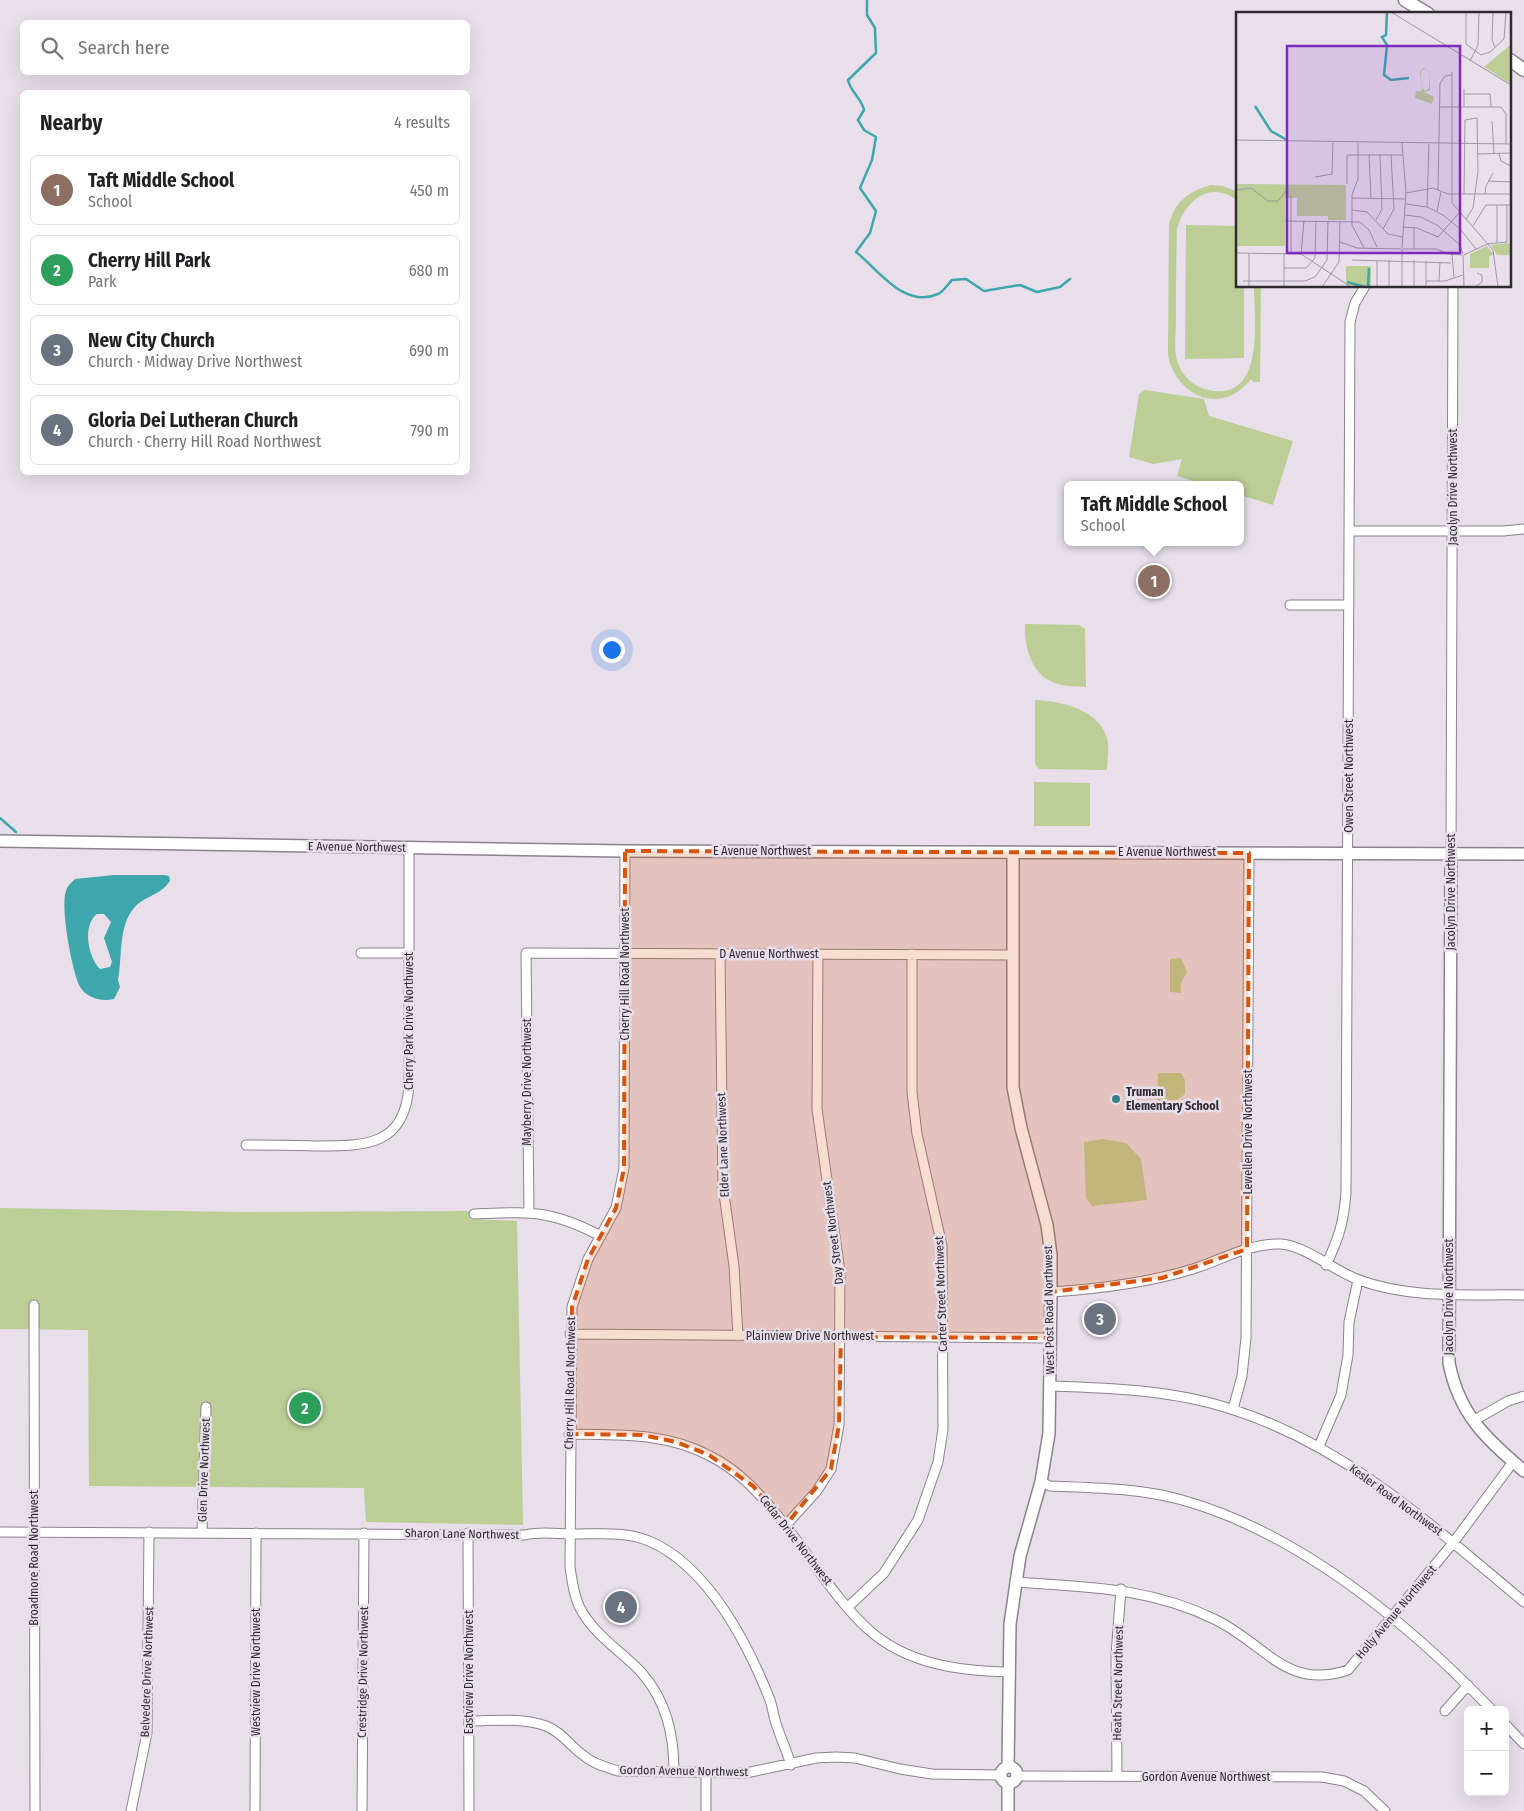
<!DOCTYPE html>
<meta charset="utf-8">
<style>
body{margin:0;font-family:"Fira Sans Condensed",sans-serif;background:#f2f2f2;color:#202124}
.controls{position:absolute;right:15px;bottom:15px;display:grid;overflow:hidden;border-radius:8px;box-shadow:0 5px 20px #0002}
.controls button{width:45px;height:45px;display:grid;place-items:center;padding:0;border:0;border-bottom:1px solid #e0e0e0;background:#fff;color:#202124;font:25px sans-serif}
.you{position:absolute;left:611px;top:649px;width:18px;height:18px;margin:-12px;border:4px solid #fff;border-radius:50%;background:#1a73e8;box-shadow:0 0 0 8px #1a73e833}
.badge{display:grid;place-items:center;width:32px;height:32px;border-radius:50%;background:#1a73e8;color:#fff;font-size:16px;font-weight:700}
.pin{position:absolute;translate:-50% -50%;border:2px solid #fff;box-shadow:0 1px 5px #0006}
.popup{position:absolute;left:1064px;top:481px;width:180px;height:65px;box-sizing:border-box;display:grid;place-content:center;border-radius:8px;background:#fff;filter:drop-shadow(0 1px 4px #0005);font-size:16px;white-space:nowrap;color:#757577}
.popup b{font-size:19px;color:#202124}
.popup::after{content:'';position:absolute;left:50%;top:100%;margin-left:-10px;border:10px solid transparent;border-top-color:#fff}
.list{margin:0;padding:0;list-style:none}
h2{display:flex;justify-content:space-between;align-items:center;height:65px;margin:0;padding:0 20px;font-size:21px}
h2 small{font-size:16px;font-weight:400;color:#757577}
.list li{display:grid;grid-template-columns:32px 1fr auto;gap:15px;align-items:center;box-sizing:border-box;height:70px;margin:0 10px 10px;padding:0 10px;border:1px solid #e0e0e0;border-radius:8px}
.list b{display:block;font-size:19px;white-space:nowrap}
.list p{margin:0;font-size:16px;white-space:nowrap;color:#757577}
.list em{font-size:16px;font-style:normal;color:#757577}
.icon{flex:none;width:28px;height:28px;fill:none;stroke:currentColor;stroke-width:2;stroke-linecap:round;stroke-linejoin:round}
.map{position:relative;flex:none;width:1524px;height:1811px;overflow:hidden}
.search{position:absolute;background:#fff;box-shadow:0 5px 20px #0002;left:20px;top:20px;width:450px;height:55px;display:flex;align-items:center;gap:12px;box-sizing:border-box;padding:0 18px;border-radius:8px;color:#757577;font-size:19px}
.panel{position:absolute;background:#fff;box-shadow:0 5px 20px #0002;left:20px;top:90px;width:450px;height:385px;border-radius:8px}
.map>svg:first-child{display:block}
</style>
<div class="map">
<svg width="1524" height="1811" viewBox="0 0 1524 1811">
<rect width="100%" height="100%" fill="#e8dfeb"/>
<path fill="#bccd96" d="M 1211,185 L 1223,186 L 1238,192 L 1238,201 C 1210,179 1185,201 1177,229 C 1176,260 1176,290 1176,321 C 1176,334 1173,350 1178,363 C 1182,376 1194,387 1208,390 C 1266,402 1254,320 1254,286 L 1261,286 L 1260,382 L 1253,382 L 1252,379 C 1246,384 1241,390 1234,394 C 1203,410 1172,384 1168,354 L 1169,225 C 1174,202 1189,191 1211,185 Z
M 1186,225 L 1238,226 L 1238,286 L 1244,286 L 1244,358 L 1185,359 Z
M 1145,390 L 1204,399 L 1209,416 L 1293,441 L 1273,505 L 1240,495 L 1240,485 L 1206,485 L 1177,476 L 1182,459 L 1153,464 L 1129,457 L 1139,394 Z
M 1025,624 L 1079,625 L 1085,629 L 1086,687 C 1078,686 1069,687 1062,685 C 1033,680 1024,650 1025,624 Z
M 1035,700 C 1062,701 1102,710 1108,742 C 1109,751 1107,761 1107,770 L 1039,769 L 1035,764 Z
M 1034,782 L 1090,783 L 1090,826 L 1034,826 Z
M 1181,958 L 1187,972 L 1181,983 L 1181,993 L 1170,992 L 1170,959 Z
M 1158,1073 L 1181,1073 L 1185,1080 L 1185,1094 L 1177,1100 L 1163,1103 L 1157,1100 Z
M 1103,1139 L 1126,1143 L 1141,1159 L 1147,1200 L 1092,1206 L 1086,1198 L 1084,1142 Z
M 0,1208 L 239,1212 L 469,1211 L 470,1219 L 517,1221 L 523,1525 L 366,1522 L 364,1488 L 89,1486 L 88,1330 L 0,1329 Z"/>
<path fill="#3da7ac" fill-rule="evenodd" d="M 114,875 L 164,875 L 169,876 L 170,881 C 162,893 150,895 139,903 C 117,921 123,955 118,980 L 120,987 L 114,999 C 102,1002 87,998 80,987 C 72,972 60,906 66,891 C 67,886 72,882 75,879 ZM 97,914 L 104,914 L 111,922 L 104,938 L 112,962 L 110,967 L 100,969 C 88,957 82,925 97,914 Z"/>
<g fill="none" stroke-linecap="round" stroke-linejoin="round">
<path stroke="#3da7ac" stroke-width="2.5" d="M 867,0 L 867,15 L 875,28 L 876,53 L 848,80 C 851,93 861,97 864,110 L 858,120 L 864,130 L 876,137 L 872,160 L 860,188 L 876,211 L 870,233 L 856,252 C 879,270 904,309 938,294 C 943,292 948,284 952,280 L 966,279 L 984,291 L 1020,285 L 1037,292 L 1060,287 L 1070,279
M 0,818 L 16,832"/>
<g stroke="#8b828d" stroke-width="11">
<path id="minor" d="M 1350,531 L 1503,531 L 1524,529
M 1290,605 L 1349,605
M 625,851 L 624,1168 L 616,1208 L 588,1259 L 572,1307 L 570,1567 C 572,1581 574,1596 580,1608 C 594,1635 621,1651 641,1672 C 667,1701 674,1736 674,1772
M 1451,854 L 1453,286
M 361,953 L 409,953
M 720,954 L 723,1187 L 734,1266 L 738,1336
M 246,1145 C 269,1145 292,1145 315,1146 C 365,1146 405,1147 409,1085 L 409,848
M 529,1212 L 526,953 L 1011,955
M 474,1214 C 530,1212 549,1209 601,1236
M 1326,1265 C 1339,1238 1344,1221 1346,1192 L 1350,322 L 1355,303 L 1365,286
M 1051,1292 C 1099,1289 1147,1283 1193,1269 C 1221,1260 1250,1243 1280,1244 C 1305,1245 1334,1271 1359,1280 C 1411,1299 1469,1294 1524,1295
M 34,1305 L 35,1811
M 570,1334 L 1050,1338
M 1050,1386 C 1112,1388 1175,1390 1234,1410 C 1346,1446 1435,1528 1524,1602
M 1233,1409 L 1242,1376 L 1246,1338 L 1249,853
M 1473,1421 L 1508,1401 L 1524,1396
M 569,1434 C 618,1435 666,1432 710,1456 C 738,1470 757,1491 777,1515 C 807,1551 835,1600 870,1631 C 908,1664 959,1671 1008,1672
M 1319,1446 L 1341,1395 L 1348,1355 L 1349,1322 L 1358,1280
M 1041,1482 L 1050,1486 C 1094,1488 1139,1488 1182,1500 C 1300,1533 1408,1623 1492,1710
M 786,1525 L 816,1492 L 831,1469 L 839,1425 L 840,1272 L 817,1109 L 818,954
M 0,1532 L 525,1535 C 541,1531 557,1534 574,1534 C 598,1534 626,1531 649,1541 C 708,1566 748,1644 770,1700 C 773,1709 774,1720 778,1729 C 782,1741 787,1752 791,1765
M 202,1533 L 206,1407
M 468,1533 L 469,1811
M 1015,1582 C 1085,1587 1149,1587 1214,1619 C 1265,1643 1286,1691 1348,1670 L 1453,1543 L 1513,1462
M 848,1607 L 884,1573 L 918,1520 L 938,1462 L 943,1429 L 942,1246 L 917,1134 L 912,1092 L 912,954
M 1445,1711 L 1468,1685
M 469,1721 C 494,1721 522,1717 546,1726 C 562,1732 570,1746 583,1755 C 593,1764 606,1767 618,1771 L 746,1773 L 816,1758 L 836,1757 L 855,1758 L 900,1769 L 932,1774 L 1001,1775
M 1505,1724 L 1524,1744
M 706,1773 L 706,1811
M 1016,1776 L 1322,1777 L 1344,1781 L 1364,1791 L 1385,1811
M 1117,1776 L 1116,1655 L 1121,1589
M 131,1811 L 147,1733 L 149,1532
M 255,1811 L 256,1533
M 362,1811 L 364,1533"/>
</g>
<g stroke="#8b828d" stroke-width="14">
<path id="tertiary" d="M 0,841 L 625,851 L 1524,854
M 1451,854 L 1449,1363 C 1459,1414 1486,1439 1524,1471
M 1008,1767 L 1010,1624 L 1020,1556 L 1041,1482 L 1049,1433 L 1051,1292 L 1051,1255 L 1047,1225 L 1021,1128 L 1013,1087 L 1013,852
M1001 1775a8 8 0 1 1 16 0a8 8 0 1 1-16 0Z
M 1008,1811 L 1008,1783"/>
</g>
<g stroke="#8b828d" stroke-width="15">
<path id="secondary" d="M 1405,0 L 1428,14
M 1510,60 L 1524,70"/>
</g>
<use href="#minor" stroke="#fff" stroke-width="9"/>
<use href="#tertiary" stroke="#fff" stroke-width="11"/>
<use href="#secondary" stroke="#fff" stroke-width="12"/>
</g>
<path fill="#d65410" fill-opacity="0.2" stroke="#d65410" stroke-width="4" stroke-dasharray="10 6" stroke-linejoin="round" d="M 625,851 L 1249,853 L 1247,1249 L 1162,1278 L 1051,1292 L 1050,1338 L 841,1337 L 839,1425 L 831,1469 L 786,1525 L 753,1486 L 709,1455 L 676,1442 L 642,1435 L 569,1434 L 572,1307 L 588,1259 L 616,1208 L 624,1168 Z"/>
<circle fill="#397f8b" stroke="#e8dfeb" stroke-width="2" cx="1116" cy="1099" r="5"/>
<g text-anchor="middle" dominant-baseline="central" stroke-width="5" stroke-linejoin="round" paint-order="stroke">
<g font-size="12" fill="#2f2c30" stroke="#e8dfeb">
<text transform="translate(1453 487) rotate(-90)">Jacolyn Drive Northwest</text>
<text transform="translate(1349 776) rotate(-90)">Owen Street Northwest</text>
<text transform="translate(357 847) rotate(1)">E Avenue Northwest</text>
<text x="762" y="851">E Avenue Northwest</text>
<text x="1167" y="852">E Avenue Northwest</text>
<text transform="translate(1451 892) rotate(-90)">Jacolyn Drive Northwest</text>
<text x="769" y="954">D Avenue Northwest</text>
<text transform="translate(625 974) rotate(-90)">Cherry Hill Road Northwest</text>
<text transform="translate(409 1021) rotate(-90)">Cherry Park Drive Northwest</text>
<text transform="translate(527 1082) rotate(-90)">Mayberry Drive Northwest</text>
<text transform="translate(1248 1132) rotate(-90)">Lewellen Drive Northwest</text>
<text transform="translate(723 1145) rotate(-92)">Elder Lane Northwest</text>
<text transform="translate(833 1233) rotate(-97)">Day Street Northwest</text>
<text transform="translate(941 1294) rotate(-92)">Carter Street Northwest</text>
<text transform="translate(1449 1297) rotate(-90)">Jacolyn Drive Northwest</text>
<text transform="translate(1049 1310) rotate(-91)">West Post Road Northwest</text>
<text x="810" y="1336">Plainview Drive Northwest</text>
<text transform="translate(570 1383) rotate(-89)">Cherry Hill Road Northwest</text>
<text transform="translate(204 1470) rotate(-88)">Glen Drive Northwest</text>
<text transform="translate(1396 1500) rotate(36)">Kesler Road Northwest</text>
<text transform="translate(462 1534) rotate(1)">Sharon Lane Northwest</text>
<text transform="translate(796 1540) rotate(52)">Cedar Drive Northwest</text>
<text transform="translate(34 1558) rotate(-90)">Broadmore Road Northwest</text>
<text transform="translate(1396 1612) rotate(-50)">Holly Avenue Northwest</text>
<text transform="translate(147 1672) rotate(-88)">Belvedere Drive Northwest</text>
<text transform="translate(256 1672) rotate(-90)">Westview Drive Northwest</text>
<text transform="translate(363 1672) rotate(-89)">Crestridge Drive Northwest</text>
<text transform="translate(469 1672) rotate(-90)">Eastview Drive Northwest</text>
<text transform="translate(1118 1683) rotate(-89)">Heath Street Northwest</text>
<text transform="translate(684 1771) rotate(1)">Gordon Avenue Northwest</text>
<text x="1206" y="1777">Gordon Avenue Northwest</text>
</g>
<g font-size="12" font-weight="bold" fill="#2f2c30" stroke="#e8dfeb" text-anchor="start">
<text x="1126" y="1092">Truman<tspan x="1126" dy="14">Elementary School</tspan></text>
</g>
</g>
<g transform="translate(1236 12)">
<rect width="275" height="275" fill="#e8dfeb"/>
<path d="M 273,34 L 275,34 L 275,72 L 248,55 ZM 187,56 L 194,60 L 194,78 L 188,80 L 198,85 L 196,92 L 179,86 L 180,79 L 186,79 L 184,60 ZM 189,56 L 194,61 L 193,76 L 189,79 L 185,75 L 185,60 ZM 1,172 L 110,173 L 110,208 L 92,208 L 92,204 L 61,204 L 61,186 L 49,186 L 49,234 L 1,234 ZM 273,231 L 275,243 L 261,243 L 255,233 ZM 251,234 L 258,243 L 253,244 L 253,256 L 234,256 L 234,242 ZM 110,254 L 135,254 L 135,275 L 110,273 Z" fill="#bccd96" fill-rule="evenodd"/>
<path fill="none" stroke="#3da7ac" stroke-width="2.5" d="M 151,0 L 150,23 L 146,25 L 151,33 L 148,63 L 155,68 L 173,66M 19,94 L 35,119 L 51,128M 111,270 L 129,275M 132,275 L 133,256"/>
<path fill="none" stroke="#9e97a0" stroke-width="1" d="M 155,0 L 275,73M 230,0 L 230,32 L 245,43 L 254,40 L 268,27 L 270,0M 257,0 L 256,28 L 259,35M 234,49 L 242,33 L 243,0M 216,60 L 216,191 L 257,238 L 262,275M 228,82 L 254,82 L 255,94M 228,94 L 228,77M 204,95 L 265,95M 265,95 L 270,102 L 270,132M 256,109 L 258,142M 0,128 L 275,132M 122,131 L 122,167 L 116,183 L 116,213 L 128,236M 242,142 L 275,141M 263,142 L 265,149 L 275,154M 133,143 L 135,186M 79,165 L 96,162 L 97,131M 252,169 L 275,170M 111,172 L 111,143 L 166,143M 0,178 L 15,176 L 32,189 L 42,189 L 50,179M 202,178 L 204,71 L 209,64 L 216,63M 170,181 L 197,176 L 212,182 L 275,182M 228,182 L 229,108 L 241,106 L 242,160 L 237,196 L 230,207M 249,182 L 250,174 L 257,161M 55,183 L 55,241M 116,186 L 170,187M 170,192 L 191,195 L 207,203 L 224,217 L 240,237M 191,195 L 193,132M 116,198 L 131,200 L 152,222 L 166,225M 201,199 L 205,180M 169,203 L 185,205 L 201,213 L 224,233 L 227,242M 140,208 L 146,197 L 144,143M 49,209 L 124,210 L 133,218 L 141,235M 237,214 L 250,193 L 275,193M 166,215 L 181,216 L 202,225 L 223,201M 147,217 L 158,197 L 155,143M 104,230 L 121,236 L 165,237M 261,230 L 261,193M 166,236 L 170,181 L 166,131M 166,237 L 201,237 L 212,242 L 226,243M 178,237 L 178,215M 0,241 L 65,242 L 115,275M 13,241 L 13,275M 65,242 L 68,209M 216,242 L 218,265M 227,243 L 228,275M 228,243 L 251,232 L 271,230 L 271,193M 116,248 L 215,251M 48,256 L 70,256 L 79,246 L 80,209M 7,269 L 69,269 L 79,265 L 91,248 L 92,209M 190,269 L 209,269 L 227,263M 203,269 L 204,250M 48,275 L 48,241M 86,275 L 103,250 L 104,209M 141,275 L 141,248M 153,275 L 153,248M 166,275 L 166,237M 178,275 L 178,248M 190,275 L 190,249M 239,275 L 246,270 L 246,263 L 241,261"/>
<path fill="#7b2cbf" fill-opacity="0.15" stroke="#7b2cbf" stroke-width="2.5" d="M 51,34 L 224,34 L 224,241 L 51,241 Z"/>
<rect width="275" height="275" fill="none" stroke="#2f2c30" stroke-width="2.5"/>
</g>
</svg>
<div class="controls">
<button>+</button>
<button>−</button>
</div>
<div class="you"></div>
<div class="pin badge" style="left:1154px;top:581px;background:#8d6e63">1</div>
<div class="popup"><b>Taft Middle School</b>School</div>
<div class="pin badge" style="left:305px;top:1408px;background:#2e9e5b">2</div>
<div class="pin badge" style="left:1100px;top:1319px;background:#6b7280">3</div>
<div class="pin badge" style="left:621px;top:1607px;background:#6b7280">4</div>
<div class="search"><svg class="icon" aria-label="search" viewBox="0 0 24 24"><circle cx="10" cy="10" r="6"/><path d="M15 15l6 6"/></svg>Search here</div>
<section class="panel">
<h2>Nearby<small>4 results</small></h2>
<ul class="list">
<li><span class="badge" style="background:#8d6e63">1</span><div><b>Taft Middle School</b><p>School</p></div><em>450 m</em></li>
<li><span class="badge" style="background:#2e9e5b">2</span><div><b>Cherry Hill Park</b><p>Park</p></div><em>680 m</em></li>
<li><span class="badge" style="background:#6b7280">3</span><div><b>New City Church</b><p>Church · Midway Drive Northwest</p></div><em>690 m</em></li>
<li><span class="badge" style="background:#6b7280">4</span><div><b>Gloria Dei Lutheran Church</b><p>Church · Cherry Hill Road Northwest</p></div><em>790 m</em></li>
</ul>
</section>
</div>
